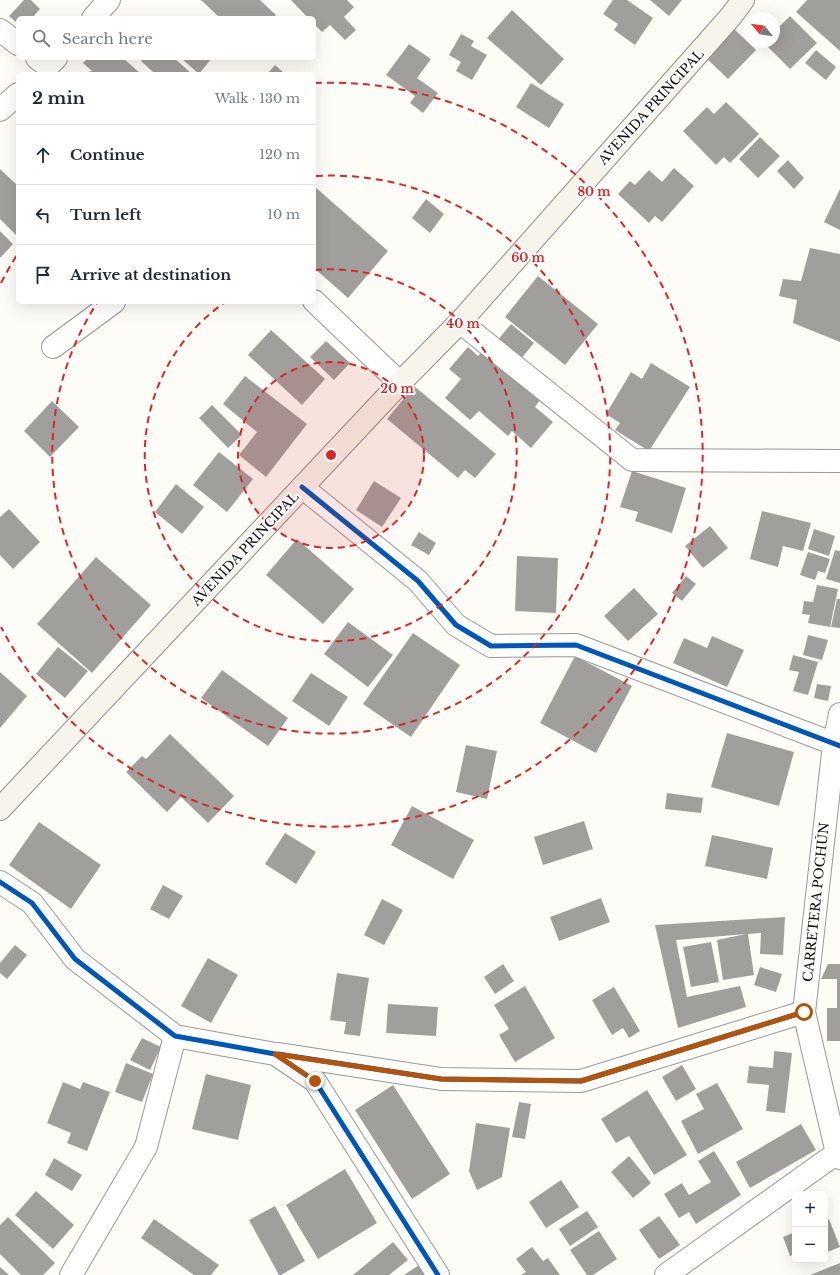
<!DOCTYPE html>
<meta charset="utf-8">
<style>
body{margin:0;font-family:"Libre Baskerville",serif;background:#f6f6f7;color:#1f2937}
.controls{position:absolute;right:12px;bottom:12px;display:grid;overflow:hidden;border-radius:6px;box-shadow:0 4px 16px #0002}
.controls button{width:36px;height:36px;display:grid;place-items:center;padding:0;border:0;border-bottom:1px solid #e0e1e3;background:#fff;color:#1f2937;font:20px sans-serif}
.compass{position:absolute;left:744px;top:12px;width:36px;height:36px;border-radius:50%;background:#fff;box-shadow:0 4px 16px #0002;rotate:299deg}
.stop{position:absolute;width:12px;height:12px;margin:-9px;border:3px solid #b45309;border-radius:50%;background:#fff}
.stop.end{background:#b45309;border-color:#fff;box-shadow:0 1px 4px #0008}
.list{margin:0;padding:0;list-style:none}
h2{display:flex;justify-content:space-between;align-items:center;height:52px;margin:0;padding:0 16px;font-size:17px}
h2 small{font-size:13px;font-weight:400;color:#747a83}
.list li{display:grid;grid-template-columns:26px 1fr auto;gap:12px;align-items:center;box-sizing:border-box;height:60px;padding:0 16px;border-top:1px solid #e0e1e3}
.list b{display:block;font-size:15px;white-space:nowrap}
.list em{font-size:13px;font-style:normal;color:#747a83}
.icon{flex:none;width:22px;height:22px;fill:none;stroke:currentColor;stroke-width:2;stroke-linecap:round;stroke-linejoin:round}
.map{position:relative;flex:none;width:840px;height:1275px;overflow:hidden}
.search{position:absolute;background:#fff;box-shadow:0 4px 16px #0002;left:16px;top:16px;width:300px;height:44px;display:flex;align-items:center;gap:10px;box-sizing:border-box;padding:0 14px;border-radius:6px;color:#747a83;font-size:15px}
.panel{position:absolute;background:#fff;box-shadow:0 4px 16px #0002;left:16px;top:72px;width:300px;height:232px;border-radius:6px}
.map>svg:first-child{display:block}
</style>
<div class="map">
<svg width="840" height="1275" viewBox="0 0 840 1275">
<rect width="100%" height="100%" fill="#fdfcf7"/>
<path fill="#a19f9c" d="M 24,0 L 31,0 L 40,9 L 32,18 L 18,18 L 18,24 L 9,16 Z
M 201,0 L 260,0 L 276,15 L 273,18 L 220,18 Z
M 291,0 L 347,0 L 354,7 L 344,17 L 356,30 L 345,40 L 330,25 L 322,32 L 314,24 L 314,18 L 308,18 Z
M 613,0 L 627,0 L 653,18 L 635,45 L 614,30 L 618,24 L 603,14 Z
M 650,0 L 682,0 L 669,16 Z
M 807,0 L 840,0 L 840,51 L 796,12 Z
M 512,10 L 564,59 L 541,85 L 487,38 Z
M 790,16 L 817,43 L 790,69 L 763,42 L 774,42 L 774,32 Z
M 731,26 L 756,50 L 728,79 L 703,55 Z
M 461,34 L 474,41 L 471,46 L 487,55 L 472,80 L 456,71 L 461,62 L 449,55 Z
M 409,44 L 431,59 L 417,78 L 438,93 L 423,113 L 410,103 L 415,96 L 386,75 Z
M 816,50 L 836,67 L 826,80 L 805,63 Z
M 88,58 L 123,58 L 141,74 L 90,74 L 88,72 L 92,71 L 83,63 Z
M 143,58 L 174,58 L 192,74 L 155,74 L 141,61 Z
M 183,58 L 212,58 L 199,74 L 182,59 Z
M 275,65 L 285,74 L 267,74 Z
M 531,83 L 564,104 L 549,128 L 516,107 Z
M 726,102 L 759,134 L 730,163 L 724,157 L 716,165 L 683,131 L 707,107 L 714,114 Z
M 760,137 L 780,156 L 758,178 L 739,159 Z
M 788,160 L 804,178 L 794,189 L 777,171 Z
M 674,168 L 694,186 L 662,222 L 655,216 L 649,223 L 618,194 L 630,181 L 635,185 L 649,170 L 662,182 Z
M 0,169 L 18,186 L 18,237 L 0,219 Z
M 314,186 L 388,251 L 348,298 L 314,268 Z
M 840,189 L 840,230 L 824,222 Z
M 426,199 L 444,214 L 430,233 L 412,218 Z
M 0,231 L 13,244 L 0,258 Z
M 810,248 L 840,254 L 840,342 L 793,323 L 797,300 L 779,296 L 783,279 L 801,281 Z
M 538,276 L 598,324 L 565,365 L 505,317 Z
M 511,324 L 534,343 L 520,360 L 497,341 Z
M 271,330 L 325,379 L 302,405 L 248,355 Z
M 326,341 L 350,363 L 334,380 L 310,357 Z
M 468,347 L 478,356 L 483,350 L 540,400 L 535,407 L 553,422 L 531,448 L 512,431 L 508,436 L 479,411 L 470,420 L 445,398 L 461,379 L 449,369 Z
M 651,363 L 690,387 L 649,451 L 615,430 L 620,423 L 606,414 L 631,372 L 642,379 Z
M 245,376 L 307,424 L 266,477 L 239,455 L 257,432 L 223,404 Z
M 414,386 L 496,454 L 475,478 L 465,470 L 458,478 L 387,419 Z
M 52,401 L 79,427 L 50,457 L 24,431 Z
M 212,405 L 242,435 L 228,448 L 199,418 Z
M 219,452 L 253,479 L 227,512 L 193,485 Z
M 632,471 L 686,488 L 672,533 L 635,521 L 638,512 L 620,507 Z
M 374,481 L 401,498 L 382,527 L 356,510 Z
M 176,484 L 204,507 L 182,534 L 155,512 Z
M 9,509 L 40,542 L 13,569 L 0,555 L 0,517 Z
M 762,511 L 811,523 L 803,551 L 783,546 L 778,567 L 750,559 Z
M 710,526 L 728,548 L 703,568 L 685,546 Z
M 814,529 L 835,536 L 829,556 L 808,549 Z
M 419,532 L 436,543 L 429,555 L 411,545 Z
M 297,539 L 354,589 L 323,624 L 266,575 Z
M 835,550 L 840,551 L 840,583 L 826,579 Z
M 808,552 L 830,559 L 825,573 L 818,571 L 815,580 L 800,575 Z
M 517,556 L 558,558 L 556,613 L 515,611 Z
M 96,557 L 151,605 L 92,673 L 37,624 Z
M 686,576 L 696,584 L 682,601 L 672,593 Z
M 817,585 L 838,589 L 830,627 L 808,623 L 810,615 L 802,614 L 804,601 L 813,602 Z
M 634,588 L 658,614 L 628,641 L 604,616 Z
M 837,599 L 840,599 L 840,628 L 831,627 Z
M 348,622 L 393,655 L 368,687 L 324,654 Z
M 413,633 L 460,665 L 411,737 L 363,704 Z
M 808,635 L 828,640 L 822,660 L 803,655 Z
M 712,636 L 744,650 L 727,687 L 673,663 L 684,638 L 707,648 Z
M 58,647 L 88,671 L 65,698 L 36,674 Z
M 793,655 L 818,662 L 808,695 L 793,691 L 799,672 L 789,670 Z
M 575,656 L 632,686 L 596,753 L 540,723 Z
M 222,670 L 288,718 L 268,746 L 201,698 Z
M 0,672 L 27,696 L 0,728 Z
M 311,673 L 348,697 L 329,726 L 292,701 Z
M 817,684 L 831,686 L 828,701 L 814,698 Z
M 727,733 L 794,752 L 779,806 L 711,787 Z
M 170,734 L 234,796 L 208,823 L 181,797 L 167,812 L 126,772 L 142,756 L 146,759 Z
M 466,745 L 497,751 L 487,799 L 456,792 Z
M 667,793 L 703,798 L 701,813 L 665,809 Z
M 412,806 L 474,840 L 453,879 L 391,845 Z
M 584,821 L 593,849 L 543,865 L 534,837 Z
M 39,822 L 101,865 L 71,909 L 9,865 Z
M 285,833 L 316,852 L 296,884 L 265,864 Z
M 712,835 L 773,848 L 767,879 L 705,866 Z
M 163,885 L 183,896 L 169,919 L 150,909 Z
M 601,898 L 610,922 L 559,941 L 550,917 Z
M 382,899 L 403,910 L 384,945 L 364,935 Z
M 785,917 L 783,955 L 760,954 L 761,933 L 748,934 L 754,975 L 723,980 L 717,940 L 746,934 L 676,940 L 687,997 L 740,986 L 746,1007 L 678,1028 L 655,925 Z
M 711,942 L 719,982 L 691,987 L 683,947 Z
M 15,945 L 27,955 L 7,979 L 0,973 L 0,963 Z
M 208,958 L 238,975 L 211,1023 L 181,1006 Z
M 503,964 L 514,981 L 495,994 L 484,977 Z
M 828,964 L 840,964 L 840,1041 L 827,1041 L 827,1008 L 837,1008 L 837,979 L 821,979 Z
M 760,967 L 782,974 L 776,992 L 754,985 Z
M 337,973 L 369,978 L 360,1036 L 344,1034 L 346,1022 L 330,1020 Z
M 525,986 L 555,1038 L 515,1062 L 499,1035 L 509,1029 L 494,1005 Z
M 614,987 L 640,1031 L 629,1038 L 623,1028 L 612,1035 L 592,1000 Z
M 388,1004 L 438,1007 L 436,1036 L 386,1033 Z
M 142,1038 L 161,1047 L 150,1070 L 130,1060 Z
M 774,1051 L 792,1053 L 785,1113 L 766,1111 L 769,1085 L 747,1083 L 749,1066 L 773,1068 Z
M 126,1063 L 153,1074 L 142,1102 L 115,1092 Z
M 682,1065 L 696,1089 L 676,1101 L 662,1077 Z
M 206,1074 L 251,1085 L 238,1140 L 192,1129 Z
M 63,1082 L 80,1089 L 83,1082 L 110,1092 L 87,1151 L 67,1143 L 71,1133 L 47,1123 Z
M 717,1083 L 743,1129 L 698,1154 L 681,1121 L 704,1109 L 696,1094 Z
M 393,1085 L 450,1174 L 412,1199 L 355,1110 Z
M 647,1090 L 687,1155 L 654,1175 L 629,1136 L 616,1143 L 601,1119 Z
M 519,1102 L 531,1104 L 525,1139 L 512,1137 Z
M 476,1123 L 510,1128 L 502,1177 L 477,1190 L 469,1171 Z
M 801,1124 L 816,1150 L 750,1188 L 736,1162 Z
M 714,1151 L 741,1195 L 696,1224 L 689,1212 L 679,1218 L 664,1194 L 682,1183 L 689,1195 L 711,1182 L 698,1161 Z
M 629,1156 L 651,1183 L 633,1198 L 611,1172 Z
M 54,1158 L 82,1175 L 72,1191 L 45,1175 Z
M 345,1169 L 377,1223 L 318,1259 L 286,1205 Z
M 561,1180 L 579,1207 L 546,1228 L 529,1202 Z
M 36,1191 L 74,1225 L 53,1249 L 15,1215 Z
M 275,1206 L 305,1261 L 281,1275 L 279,1275 L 249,1220 Z
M 587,1211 L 598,1227 L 570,1246 L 559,1229 Z
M 659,1216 L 680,1245 L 659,1259 L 639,1230 Z
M 8,1217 L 55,1263 L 43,1275 L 21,1275 L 0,1254 L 0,1225 Z
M 154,1219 L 219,1265 L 211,1275 L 194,1275 L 141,1238 Z
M 829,1219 L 840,1247 L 825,1253 L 825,1221 Z
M 599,1231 L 617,1259 L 593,1275 L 587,1275 L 570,1250 Z
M 795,1232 L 795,1254 L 790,1256 L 783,1237 Z
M 393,1242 L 408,1260 L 389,1275 L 353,1275 Z
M 532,1247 L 543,1261 L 548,1258 L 560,1275 L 521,1275 L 526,1272 L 516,1259 Z
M 840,1263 L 840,1275 L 810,1275 Z
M 419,1265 L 425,1275 L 404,1275 Z
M 0,1267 L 9,1275 L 0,1275 Z"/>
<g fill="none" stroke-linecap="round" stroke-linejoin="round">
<g stroke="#979795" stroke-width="24">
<path id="street" d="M 93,18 L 109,0
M 0,30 L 18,44
M 37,58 L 48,66 L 56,58
M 0,110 L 18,94
M 314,301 L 400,383
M 460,322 L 632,460 L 840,461
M 53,347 L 114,302
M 302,487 L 418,581 L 456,625 L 491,646 L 576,645 L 840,746
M 840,714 L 834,744 L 804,1012 L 837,1153 L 840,1158
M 0,882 L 32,903 L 75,959 L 175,1036 L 275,1054 L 315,1081 L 438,1275
M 279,1054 L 441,1079 L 581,1081 L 804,1012
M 71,1275 L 146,1147 L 175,1036
M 666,1275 L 837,1153"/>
</g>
<g stroke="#8e8d8b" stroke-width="24">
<path id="secondary" d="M 0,809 L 400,383 L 460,322 L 732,15 L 743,0"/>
</g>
<use href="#street" stroke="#fffffe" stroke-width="22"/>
<use href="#secondary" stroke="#f6f4eb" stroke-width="22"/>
<g stroke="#fff" stroke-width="8">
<path id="cycleway" d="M 302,487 L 418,581 L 456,625 L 491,646 L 576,645 L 840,746
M 0,882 L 32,903 L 75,959 L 175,1036 L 275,1054 L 315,1081 L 438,1275
M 278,1054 L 441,1079 L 581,1081 L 804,1012"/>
</g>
<use href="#cycleway" stroke="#0057b8" stroke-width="5"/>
</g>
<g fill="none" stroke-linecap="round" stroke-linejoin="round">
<path stroke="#b45309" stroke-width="5" d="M 315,1081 L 275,1054 L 441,1079 L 581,1081 L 804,1012"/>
</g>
<circle cx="331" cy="455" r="93" fill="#d62828" fill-opacity=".12"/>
<g fill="none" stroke="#d62828" stroke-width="2" stroke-dasharray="7 5">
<circle cx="331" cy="455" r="93"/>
<path d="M315 270A186 186 0 1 1 224 303"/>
<path d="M316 176A279 279 0 1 1 97 303"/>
<path d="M1 283A372 372 0 0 1 17 255M315 83A372 372 0 1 1 1 627"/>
</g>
<g text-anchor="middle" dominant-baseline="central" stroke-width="4" stroke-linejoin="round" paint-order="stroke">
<g font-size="13" fill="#111" stroke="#fff">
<text transform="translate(651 107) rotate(-48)">AVENIDA PRINCIPAL</text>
<text transform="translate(245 549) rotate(-47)">AVENIDA PRINCIPAL</text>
<text transform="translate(816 902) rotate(-84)">CARRETERA POCHÚN</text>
</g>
</g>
<circle cx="331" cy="455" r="6" fill="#d62828" stroke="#fff" stroke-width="2"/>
<g font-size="12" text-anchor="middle" font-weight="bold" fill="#d62828" stroke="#fff" stroke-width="4" stroke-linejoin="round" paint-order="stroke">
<text x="594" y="196">80 m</text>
<text x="528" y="262">60 m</text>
<text x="463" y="328">40 m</text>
<text x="397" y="393">20 m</text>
</g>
</svg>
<div class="controls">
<button>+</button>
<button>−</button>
</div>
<svg class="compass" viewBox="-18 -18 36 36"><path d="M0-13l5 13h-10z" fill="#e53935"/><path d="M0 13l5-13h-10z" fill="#747a83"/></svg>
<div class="stop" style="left:804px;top:1012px"></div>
<div class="stop end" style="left:315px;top:1081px"></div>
<div class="search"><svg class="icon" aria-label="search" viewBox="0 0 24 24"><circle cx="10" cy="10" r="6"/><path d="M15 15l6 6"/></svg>Search here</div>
<section class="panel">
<h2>2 min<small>Walk · 130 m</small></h2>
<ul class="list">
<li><svg class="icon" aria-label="ahead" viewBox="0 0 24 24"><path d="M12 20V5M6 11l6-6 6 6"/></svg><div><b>Continue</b></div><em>120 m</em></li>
<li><svg class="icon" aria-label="left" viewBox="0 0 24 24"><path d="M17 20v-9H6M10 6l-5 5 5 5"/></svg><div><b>Turn left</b></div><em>10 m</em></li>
<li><svg class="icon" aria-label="arrive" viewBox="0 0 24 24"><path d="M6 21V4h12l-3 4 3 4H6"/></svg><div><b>Arrive at destination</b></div></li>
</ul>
</section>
</div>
